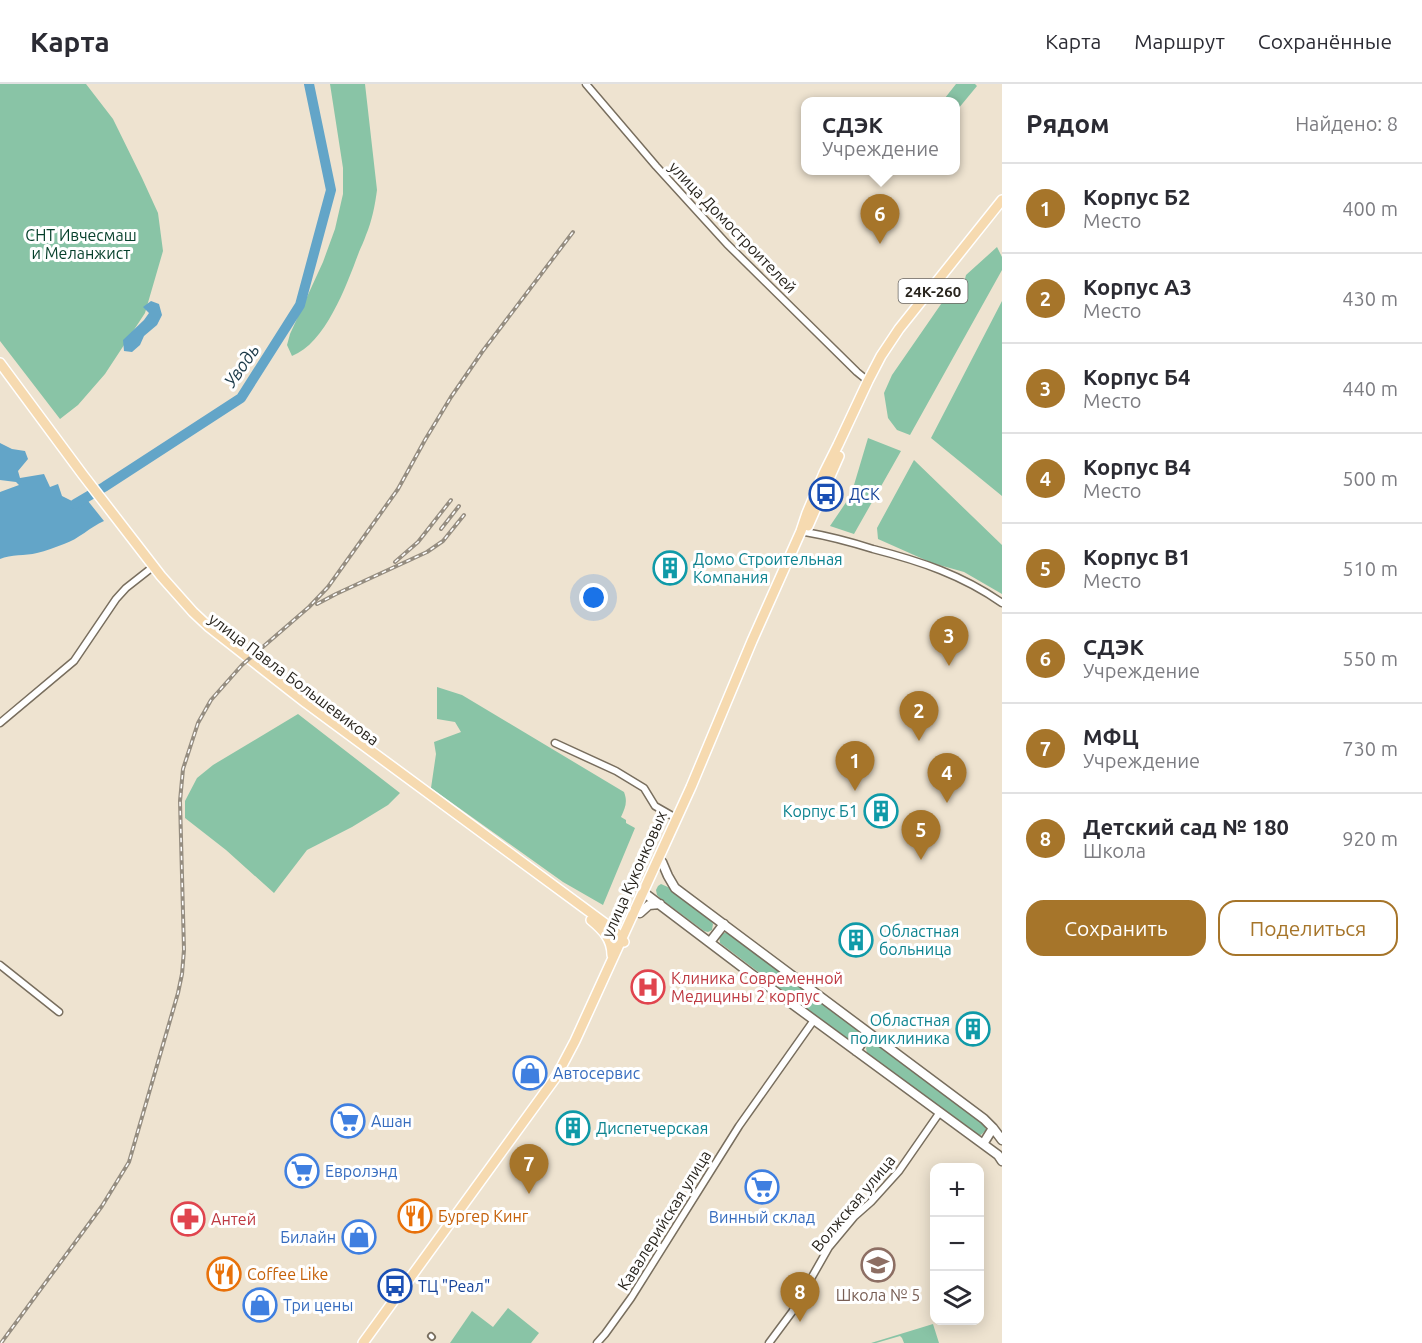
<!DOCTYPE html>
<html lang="ru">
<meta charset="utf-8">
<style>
body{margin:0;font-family:Ubuntu,sans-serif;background:#f7f7f7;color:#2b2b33}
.controls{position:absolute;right:18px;bottom:18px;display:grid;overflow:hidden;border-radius:12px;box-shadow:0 3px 15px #0003}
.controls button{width:54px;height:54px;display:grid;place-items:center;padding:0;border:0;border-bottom:2px solid #e1e1e2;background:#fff;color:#2b2b33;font:30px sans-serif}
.you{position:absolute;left:594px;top:514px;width:21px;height:21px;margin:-15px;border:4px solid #fff;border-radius:50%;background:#1a73e8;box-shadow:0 0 0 9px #1a73e833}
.badge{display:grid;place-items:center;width:39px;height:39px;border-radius:50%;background:#a6752a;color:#fff;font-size:20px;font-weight:700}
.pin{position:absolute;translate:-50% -50px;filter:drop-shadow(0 2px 3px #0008)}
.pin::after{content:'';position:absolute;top:32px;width:21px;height:18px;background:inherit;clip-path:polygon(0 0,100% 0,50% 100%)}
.popup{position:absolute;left:801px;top:13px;width:159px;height:78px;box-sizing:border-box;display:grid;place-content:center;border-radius:12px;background:#fff;filter:drop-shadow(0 2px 4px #0005);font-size:20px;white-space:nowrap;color:#7c7c81}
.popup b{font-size:22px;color:#2b2b33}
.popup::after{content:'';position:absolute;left:50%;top:100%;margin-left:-12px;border:12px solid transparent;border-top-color:#fff}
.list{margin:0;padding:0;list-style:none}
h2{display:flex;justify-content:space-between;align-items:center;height:78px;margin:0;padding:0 24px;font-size:26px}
h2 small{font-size:20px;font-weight:400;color:#7c7c81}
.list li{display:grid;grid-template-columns:39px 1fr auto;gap:18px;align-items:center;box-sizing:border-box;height:90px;padding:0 24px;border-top:2px solid #e1e1e2}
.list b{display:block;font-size:22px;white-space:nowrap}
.list p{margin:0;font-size:20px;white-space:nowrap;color:#7c7c81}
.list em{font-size:20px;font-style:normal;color:#7c7c81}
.actions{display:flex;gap:12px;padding:18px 24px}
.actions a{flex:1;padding:14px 0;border:2px solid #a6752a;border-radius:18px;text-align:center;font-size:21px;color:#a6752a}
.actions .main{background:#a6752a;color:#fff}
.icon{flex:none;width:33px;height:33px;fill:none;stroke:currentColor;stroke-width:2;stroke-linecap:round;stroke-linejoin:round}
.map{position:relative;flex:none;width:1002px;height:1259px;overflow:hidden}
header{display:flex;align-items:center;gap:36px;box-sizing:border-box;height:84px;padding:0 30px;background:#fff;border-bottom:2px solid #e1e1e2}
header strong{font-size:28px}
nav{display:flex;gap:33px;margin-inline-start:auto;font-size:21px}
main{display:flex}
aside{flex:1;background:#fff}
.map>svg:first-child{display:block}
</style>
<header>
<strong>Карта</strong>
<nav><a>Карта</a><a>Маршрут</a><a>Сохранённые</a></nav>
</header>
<main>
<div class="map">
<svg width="1002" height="1259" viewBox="0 0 1002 1259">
<rect width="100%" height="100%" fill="#eee3d0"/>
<path fill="#89c4a6" d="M 0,0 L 86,0 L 113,35 L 142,94 L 158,129 L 163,167 L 145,229 L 105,290 L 78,321 L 60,335 L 0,257 Z
M 330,0 L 365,0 L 377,106 C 375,121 372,137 366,151 C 364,157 361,163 359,168 C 347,200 326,259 292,272 L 287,261 L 290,250 L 323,178 L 335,145 L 343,110 L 343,84 Z
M 956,0 L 975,0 L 977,2 L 958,25 L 955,22 L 955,18 L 949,17 L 945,14 Z
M 997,163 L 1002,173 L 1002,186 L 910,351 L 897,346 L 888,334 L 884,309 L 892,291 L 948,210 L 960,214 L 966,191 Z
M 1002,217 L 1002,412 L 931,354 Z
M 868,354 L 901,367 L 854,450 L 830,442 L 851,411 Z
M 914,376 L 1002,461 L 1002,510 L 964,488 L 932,479 L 878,455 L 877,444 Z
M 437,603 L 462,611 L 624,708 C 628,718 625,724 621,733 L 626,736 L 626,739 L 635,744 L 603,821 L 563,798 L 431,704 L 436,670 L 434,658 L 461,648 L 455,638 L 437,635 Z
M 298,630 L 400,709 L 388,721 L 352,743 L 307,766 L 274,809 L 226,766 L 185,734 L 185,717 L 197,694 L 213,681 Z
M 661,800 L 670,804 L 711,837 L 713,840 L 712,846 L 708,848 L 704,847 L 661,815 L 657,811 L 656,806 L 658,802 Z
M 724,849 L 728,849 L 861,949 L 862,953 L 860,959 L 852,959 L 720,859 L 719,852 Z
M 875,959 L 985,1041 L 986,1046 L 982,1050 L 979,1052 L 867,970 L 866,964 L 868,961 Z
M 508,1224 L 539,1249 L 531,1259 L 450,1259 L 472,1227 L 493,1243 Z
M 933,1240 L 939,1259 L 904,1259 L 902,1254 L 900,1252 L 876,1259 L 871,1259 Z"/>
<path fill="#63a5c8" d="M 151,217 L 159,220 L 162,231 L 157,241 L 144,252 L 140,261 L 132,268 L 124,267 L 123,256 L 144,236 L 149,229 L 143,223 Z
M 0,359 L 12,365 L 25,367 L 28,375 L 18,387 L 20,394 L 44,390 L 50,403 L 58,400 L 62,412 L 72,417 L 84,412 L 104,437 C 90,443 79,455 64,460 C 55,463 46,467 37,469 C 25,472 11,470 0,475 L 0,408 L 19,401 L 16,398 L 0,396 Z"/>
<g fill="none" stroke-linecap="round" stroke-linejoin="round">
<path stroke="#63a5c8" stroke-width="10" d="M 75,420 L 104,403 L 241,314 L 300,221 L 331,106 L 309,0"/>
<g stroke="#786e5e" stroke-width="8">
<path id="pedestrian" d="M 431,1252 L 432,1253"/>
</g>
<g stroke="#786e5e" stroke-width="9">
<path id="minor" d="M 586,0 L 656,82 L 727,160 L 857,288 L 868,297
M 805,448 C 828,452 851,458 873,465 C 920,477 962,491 1002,519
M 0,639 L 74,577 L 116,515 L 126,504 L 154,482
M 555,659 L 616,687 L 644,704 L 655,722 L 676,734
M 0,881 L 59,928
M 597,1259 L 605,1250 L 631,1214 L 739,1042 L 814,936
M 769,1259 L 792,1228 L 829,1163 L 854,1133 L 871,1118 L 899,1087 L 940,1028"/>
</g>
<g stroke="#786e5e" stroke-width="11">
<path id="secondary" d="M 662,778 L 668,792 L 675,804 L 984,1035 L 993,1044 L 1002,1056
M 643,808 L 750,889 L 998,1071 L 1002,1077
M 640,829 L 649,821 L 660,820
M 710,858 L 724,840
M 856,967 L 869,949
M 983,1060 L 993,1044"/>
</g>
<g stroke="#fff" stroke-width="12">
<path id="primary" d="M 0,279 L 83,391 L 161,492 L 193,528 L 209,543 L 306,619 L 614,846 L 621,854 L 624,858
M 808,442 L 839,372
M 591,836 C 603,846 612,855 612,871
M 363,1259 L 556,993 L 575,957 L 691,703 L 752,557 L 801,447 L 807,429 L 824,389 L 838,361 L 868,297 L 881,272 L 899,245 L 1002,116"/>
</g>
<use href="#pedestrian" stroke="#fff" stroke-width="4.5"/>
<use href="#minor" stroke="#fff" stroke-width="6"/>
<use href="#secondary" stroke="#fff" stroke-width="8"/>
<use href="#primary" stroke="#f6dab0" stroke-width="9"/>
<g stroke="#958d80" stroke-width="4">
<path id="rail" d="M 441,445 L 459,422
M 395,478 L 418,458 L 451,416
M 317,520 L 336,510 L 427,468 L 443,457 L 464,431
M 1,1259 L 102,1122 L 129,1078 L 178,909 L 182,890 L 184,866 L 180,717 L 183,685 L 198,639 L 211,616 L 242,581 L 309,523 L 328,503 L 398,405 L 425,356 L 451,313 L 482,268 L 573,148"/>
</g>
<use href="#rail" stroke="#fff" stroke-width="1.5" stroke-dasharray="4.5" stroke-linecap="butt"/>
</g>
<defs>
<g id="bus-ring" transform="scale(1.725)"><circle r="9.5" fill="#fff" stroke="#1a4fb4" stroke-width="1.5"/><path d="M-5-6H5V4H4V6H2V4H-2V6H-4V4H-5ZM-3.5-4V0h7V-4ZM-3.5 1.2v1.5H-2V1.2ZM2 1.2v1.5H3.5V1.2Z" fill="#1a4fb4"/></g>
<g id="building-ring" transform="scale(1.725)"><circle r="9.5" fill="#fff" stroke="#0f9aa8" stroke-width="1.5"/><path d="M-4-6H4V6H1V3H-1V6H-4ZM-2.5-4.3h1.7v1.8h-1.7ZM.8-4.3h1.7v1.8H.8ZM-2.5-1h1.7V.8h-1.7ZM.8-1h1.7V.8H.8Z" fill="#0f9aa8"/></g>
<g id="hospital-ring" transform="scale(1.725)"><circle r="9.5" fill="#fff" stroke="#e0444e" stroke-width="1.5"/><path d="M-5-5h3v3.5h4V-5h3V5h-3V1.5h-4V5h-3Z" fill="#e0444e"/></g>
<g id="shop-ring" transform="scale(1.725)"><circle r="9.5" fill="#fff" stroke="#3f7fe0" stroke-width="1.5"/><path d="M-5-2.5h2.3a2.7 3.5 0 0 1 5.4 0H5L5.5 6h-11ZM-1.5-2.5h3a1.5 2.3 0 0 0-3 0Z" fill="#3f7fe0"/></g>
<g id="supermarket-ring" transform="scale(1.725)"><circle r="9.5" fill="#fff" stroke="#3f7fe0" stroke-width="1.5"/><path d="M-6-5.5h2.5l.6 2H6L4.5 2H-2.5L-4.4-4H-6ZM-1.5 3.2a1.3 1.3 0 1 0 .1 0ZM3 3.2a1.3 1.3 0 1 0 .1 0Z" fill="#3f7fe0"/></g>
<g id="restaurant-ring" transform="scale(1.725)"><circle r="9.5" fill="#fff" stroke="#e8710a" stroke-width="1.5"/><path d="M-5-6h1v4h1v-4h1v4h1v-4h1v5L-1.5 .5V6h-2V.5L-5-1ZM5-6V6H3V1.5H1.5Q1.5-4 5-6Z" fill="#e8710a"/></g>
<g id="pharmacy-ring" transform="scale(1.725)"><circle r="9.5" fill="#fff" stroke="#e0444e" stroke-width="1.5"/><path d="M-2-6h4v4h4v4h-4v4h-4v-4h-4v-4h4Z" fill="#e0444e"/></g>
<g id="school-ring" transform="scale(1.725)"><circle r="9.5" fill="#fff" stroke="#8d6e63" stroke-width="1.5"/><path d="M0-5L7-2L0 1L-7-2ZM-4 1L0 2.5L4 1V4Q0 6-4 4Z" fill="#8d6e63"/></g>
</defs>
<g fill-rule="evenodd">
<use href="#bus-ring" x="826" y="410"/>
<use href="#building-ring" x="670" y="484"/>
<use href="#building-ring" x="881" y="727"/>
<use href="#building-ring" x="856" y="856"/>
<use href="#hospital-ring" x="648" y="903"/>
<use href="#building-ring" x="973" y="945"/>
<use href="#shop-ring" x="530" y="989"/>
<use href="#supermarket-ring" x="348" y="1037"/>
<use href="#building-ring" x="573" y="1044"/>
<use href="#supermarket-ring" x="302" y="1087"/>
<use href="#supermarket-ring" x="762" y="1103"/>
<use href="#restaurant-ring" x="415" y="1132"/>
<use href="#pharmacy-ring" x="188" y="1135"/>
<use href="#shop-ring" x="359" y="1153"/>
<use href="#school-ring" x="878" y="1181"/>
<use href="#restaurant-ring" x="224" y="1190"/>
<use href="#bus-ring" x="395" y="1202"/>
<use href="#shop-ring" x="260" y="1221"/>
</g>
<g text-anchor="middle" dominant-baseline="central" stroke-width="6" stroke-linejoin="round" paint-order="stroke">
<rect fill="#fff" stroke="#696662" stroke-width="1.5" x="898.5" y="195" width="69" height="24" rx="4.5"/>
<g font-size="15" font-weight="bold" fill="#29251e">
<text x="933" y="207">24К-260</text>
</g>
<g font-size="16" fill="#29251e" stroke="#fff">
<text transform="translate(733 143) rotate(46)">улица Домостроителей</text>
<text transform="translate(294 595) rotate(37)">улица Павла Большевикова</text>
<text transform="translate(634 790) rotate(-66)">улица Куконковых</text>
<text transform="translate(853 1119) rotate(-50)">Волжская улица</text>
<text transform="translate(664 1136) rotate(-58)">Кавалерийская улица</text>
</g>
<g font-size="16" fill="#053f2a" stroke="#fff">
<text x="81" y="151">СНТ Ивчесмаш<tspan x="81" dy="18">и Меланжист</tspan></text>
</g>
<g font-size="16" fill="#164399" stroke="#fff" text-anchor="start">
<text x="849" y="410">ДСК</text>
<text x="418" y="1202">ТЦ "Реал"</text>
</g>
<g font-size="16" fill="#0d838f" stroke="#fff" text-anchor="start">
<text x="693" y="475">Домо Строительная<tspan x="693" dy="18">Компания</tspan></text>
<text x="858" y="727" text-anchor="end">Корпус Б1</text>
<text x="879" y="847">Областная<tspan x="879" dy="18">больница</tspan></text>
<text x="950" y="936" text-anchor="end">Областная<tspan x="950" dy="18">поликлиника</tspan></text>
<text x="596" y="1044">Диспетчерская</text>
</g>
<g font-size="16" fill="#be3a42" stroke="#fff" text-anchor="start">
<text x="671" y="894">Клиника Современной<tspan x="671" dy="18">Медицины 2 корпус</tspan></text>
<text x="211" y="1135">Антей</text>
</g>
<g font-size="16" fill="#366cbe" stroke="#fff" text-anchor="start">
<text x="553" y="989">Автосервис</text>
<text x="371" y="1037">Ашан</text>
<text x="325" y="1087">Евролэнд</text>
<text x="762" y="1133" text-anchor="middle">Винный склад</text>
<text x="336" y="1153" text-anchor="end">Билайн</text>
<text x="283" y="1221">Три цены</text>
</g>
<g font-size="16" fill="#c56008" stroke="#fff" text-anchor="start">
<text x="438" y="1132">Бургер Кинг</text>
<text x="247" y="1190">Coffee Like</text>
</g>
<g font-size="16" fill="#785e54" stroke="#fff">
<text x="878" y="1211">Школа № 5</text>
</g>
<g font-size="18" font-style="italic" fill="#193847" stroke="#fff">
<text transform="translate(241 281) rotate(-55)">Уводь</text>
</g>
</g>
</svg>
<div class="controls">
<button>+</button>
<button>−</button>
<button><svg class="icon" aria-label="layers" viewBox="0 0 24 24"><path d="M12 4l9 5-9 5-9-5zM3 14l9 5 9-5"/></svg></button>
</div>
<div class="you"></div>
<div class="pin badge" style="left:855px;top:707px">1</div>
<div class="pin badge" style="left:919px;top:657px">2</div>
<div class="pin badge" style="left:949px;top:582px">3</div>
<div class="pin badge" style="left:947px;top:719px">4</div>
<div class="pin badge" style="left:921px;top:776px">5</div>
<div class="pin badge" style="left:880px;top:160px">6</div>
<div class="popup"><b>СДЭК</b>Учреждение</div>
<div class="pin badge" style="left:529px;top:1110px">7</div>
<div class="pin badge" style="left:800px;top:1238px">8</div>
</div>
<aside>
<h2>Рядом<small>Найдено: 8</small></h2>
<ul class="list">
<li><span class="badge">1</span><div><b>Корпус Б2</b><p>Место</p></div><em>400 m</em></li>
<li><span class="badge">2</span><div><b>Корпус А3</b><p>Место</p></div><em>430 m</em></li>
<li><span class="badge">3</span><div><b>Корпус Б4</b><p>Место</p></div><em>440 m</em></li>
<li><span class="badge">4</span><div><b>Корпус В4</b><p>Место</p></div><em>500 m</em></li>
<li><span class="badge">5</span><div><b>Корпус В1</b><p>Место</p></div><em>510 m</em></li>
<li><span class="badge">6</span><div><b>СДЭК</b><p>Учреждение</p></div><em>550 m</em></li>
<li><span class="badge">7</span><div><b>МФЦ</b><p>Учреждение</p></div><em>730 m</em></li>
<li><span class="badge">8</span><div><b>Детский сад № 180</b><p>Школа</p></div><em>920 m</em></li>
</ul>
<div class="actions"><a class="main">Сохранить</a><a>Поделиться</a></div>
</aside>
</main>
